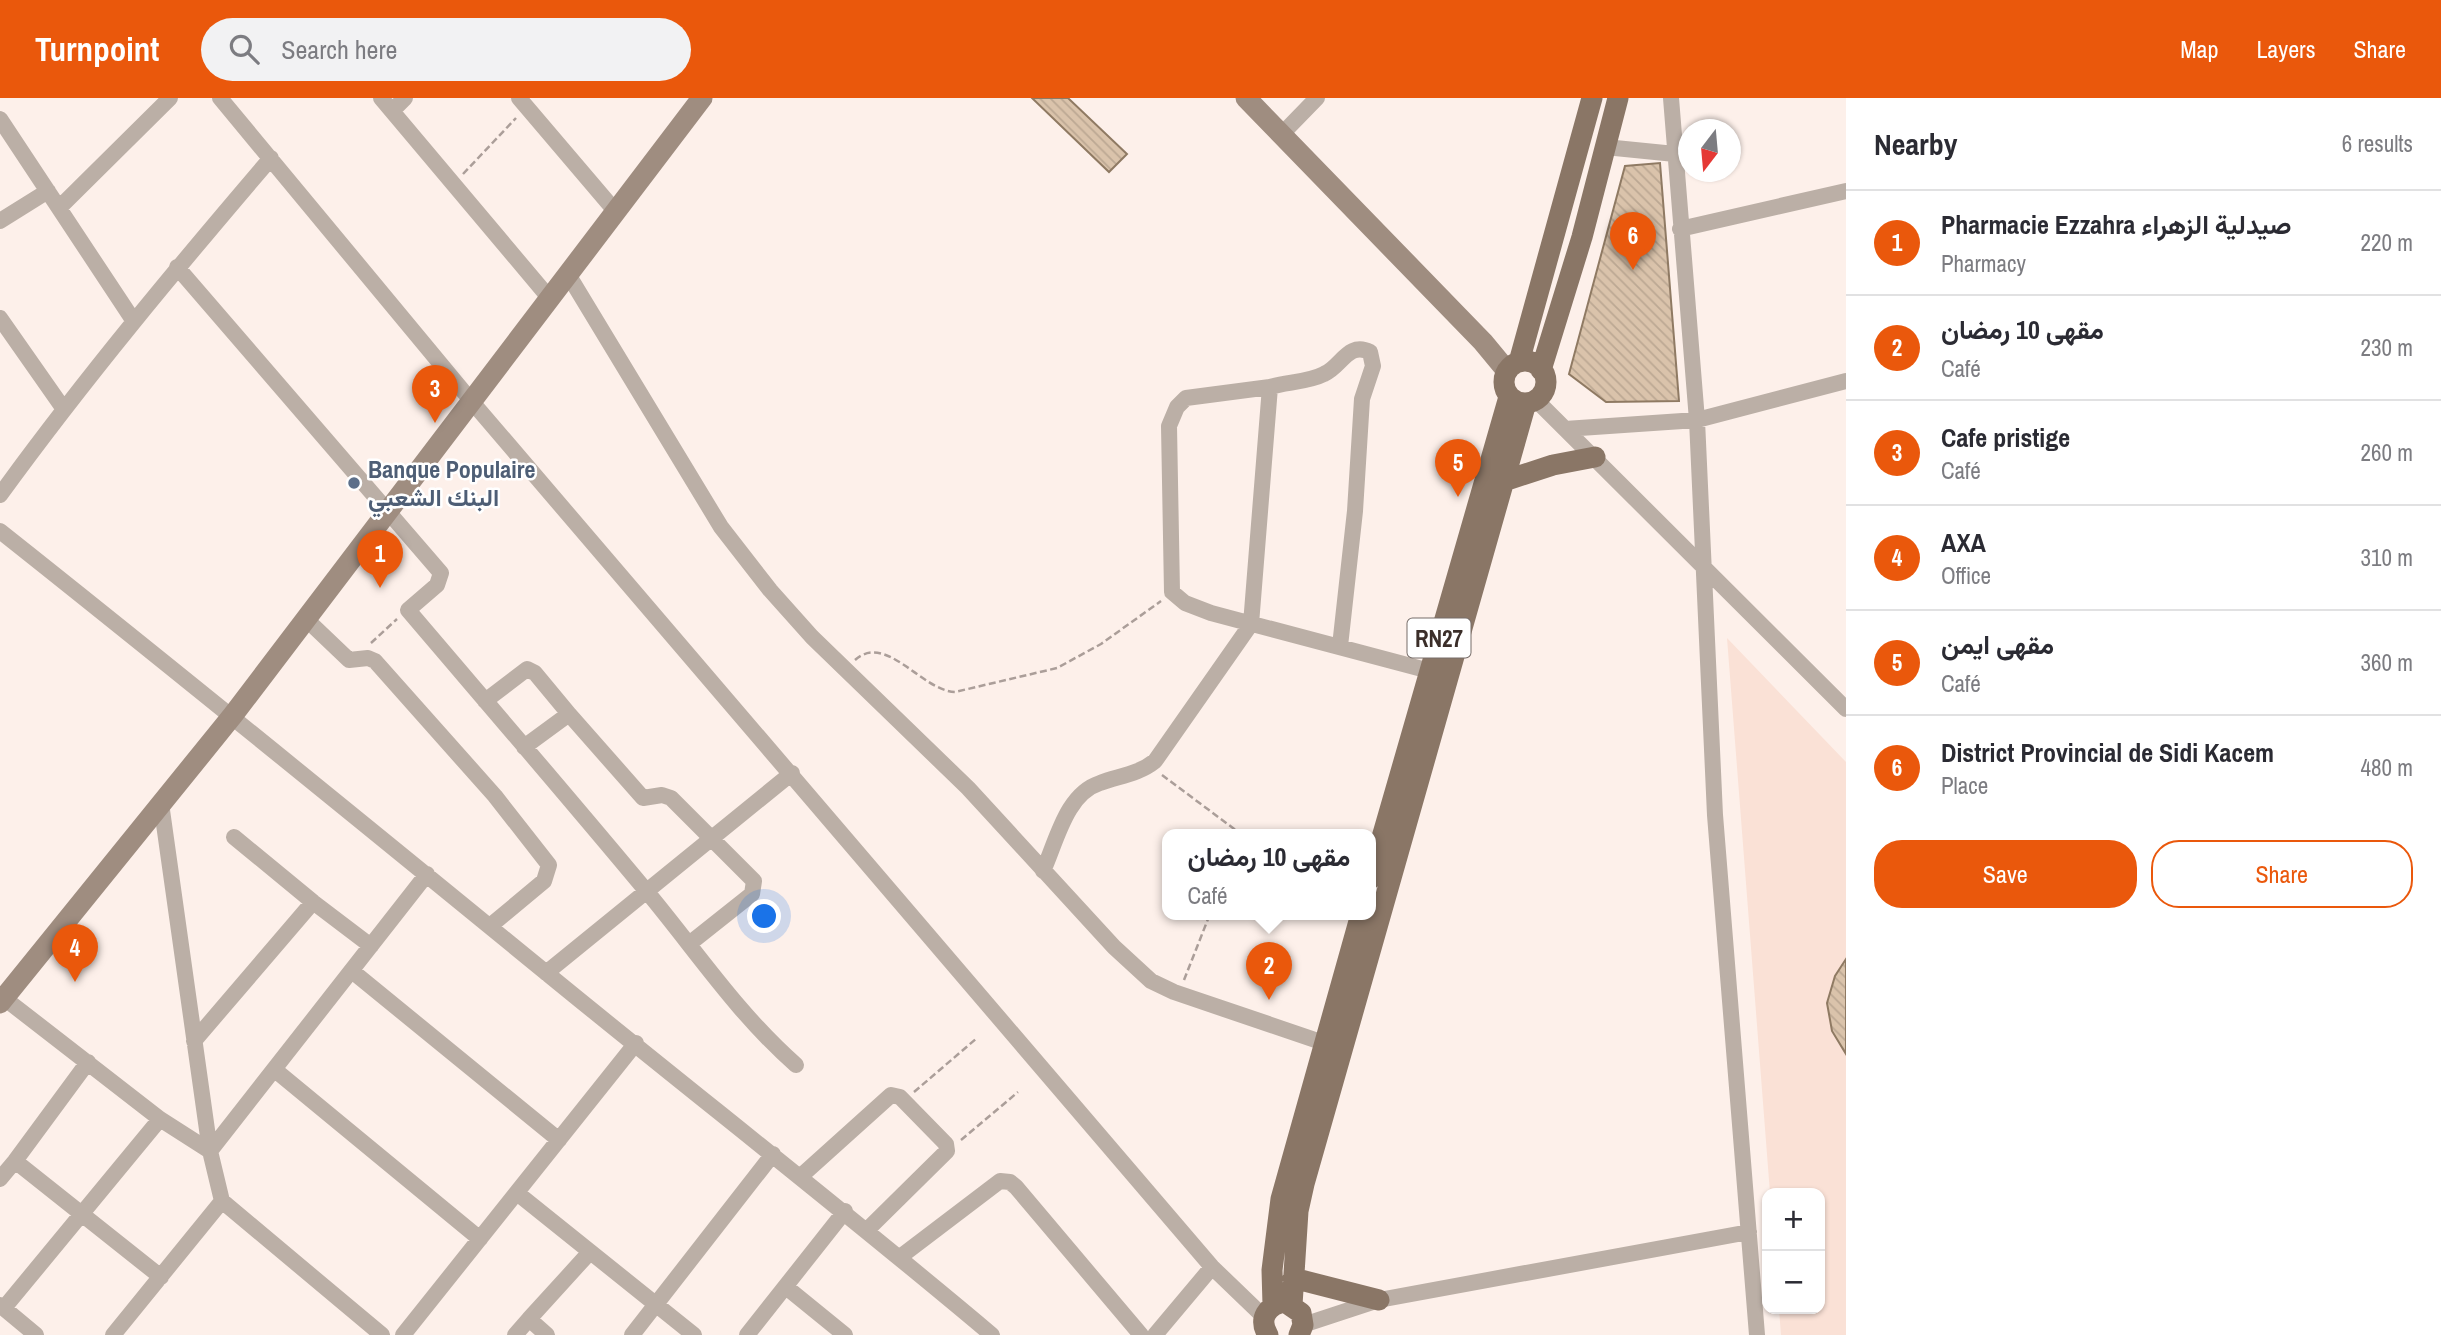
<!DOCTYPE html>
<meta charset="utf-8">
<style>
body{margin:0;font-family:"Archivo Narrow",Vazirmatn,sans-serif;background:#f2f2f3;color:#2b2b33}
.controls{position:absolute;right:21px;bottom:21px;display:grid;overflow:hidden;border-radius:14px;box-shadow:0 2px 5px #0004}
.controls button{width:63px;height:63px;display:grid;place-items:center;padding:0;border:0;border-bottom:2px solid #e1e1e2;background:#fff;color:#2b2b33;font:35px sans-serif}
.compass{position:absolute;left:1678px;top:21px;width:63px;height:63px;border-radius:50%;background:#fff;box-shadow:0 2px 5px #0004;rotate:196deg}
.you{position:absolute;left:765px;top:819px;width:24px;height:24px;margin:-18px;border:5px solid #fff;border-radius:50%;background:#1a73e8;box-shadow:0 0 0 10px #1a73e833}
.badge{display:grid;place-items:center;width:46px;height:46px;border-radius:50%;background:#ea580c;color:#fff;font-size:23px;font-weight:700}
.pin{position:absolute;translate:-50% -58px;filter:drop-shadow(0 2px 4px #0008)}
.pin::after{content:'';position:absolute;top:37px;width:24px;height:21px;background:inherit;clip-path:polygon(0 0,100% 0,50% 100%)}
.popup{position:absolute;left:1162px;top:731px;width:214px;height:91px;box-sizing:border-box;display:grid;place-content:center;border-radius:14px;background:#fff;filter:drop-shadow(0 2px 5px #0005);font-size:23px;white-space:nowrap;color:#7c7c81}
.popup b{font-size:26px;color:#2b2b33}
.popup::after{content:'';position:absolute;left:50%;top:100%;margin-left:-14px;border:14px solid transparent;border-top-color:#fff}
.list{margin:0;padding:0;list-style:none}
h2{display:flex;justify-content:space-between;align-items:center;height:91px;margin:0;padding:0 28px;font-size:30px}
h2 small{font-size:23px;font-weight:400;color:#7c7c81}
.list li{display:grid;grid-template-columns:46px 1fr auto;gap:21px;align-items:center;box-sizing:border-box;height:105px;padding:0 28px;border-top:2px solid #e1e1e2}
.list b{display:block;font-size:26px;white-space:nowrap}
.list p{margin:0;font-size:23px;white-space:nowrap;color:#7c7c81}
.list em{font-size:23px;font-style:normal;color:#7c7c81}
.actions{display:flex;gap:14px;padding:21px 28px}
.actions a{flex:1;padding:16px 0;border:2px solid #ea580c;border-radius:28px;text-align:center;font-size:24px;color:#ea580c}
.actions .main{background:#ea580c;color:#fff}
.icon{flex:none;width:38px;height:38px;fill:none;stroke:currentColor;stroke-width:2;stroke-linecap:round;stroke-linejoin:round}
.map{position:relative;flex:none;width:1846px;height:1237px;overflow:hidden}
header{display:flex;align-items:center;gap:42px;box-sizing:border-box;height:98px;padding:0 35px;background:#ea580c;color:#fff}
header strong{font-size:33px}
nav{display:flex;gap:38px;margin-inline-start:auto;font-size:24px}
.search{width:490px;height:63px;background:#f2f2f3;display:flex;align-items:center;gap:18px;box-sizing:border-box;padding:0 24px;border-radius:38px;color:#7c7c81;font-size:26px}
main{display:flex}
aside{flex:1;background:#fff}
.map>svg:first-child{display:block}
</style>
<header>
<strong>Turnpoint</strong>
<div class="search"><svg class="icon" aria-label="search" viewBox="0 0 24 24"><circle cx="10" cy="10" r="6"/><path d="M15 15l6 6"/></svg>Search here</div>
<nav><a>Map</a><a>Layers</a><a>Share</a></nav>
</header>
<main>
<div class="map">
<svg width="1846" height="1237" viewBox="0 0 1846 1237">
<defs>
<pattern id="building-back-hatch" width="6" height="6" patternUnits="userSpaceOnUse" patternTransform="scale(1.75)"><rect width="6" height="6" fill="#dac3ab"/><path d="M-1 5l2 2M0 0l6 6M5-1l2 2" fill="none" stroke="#bca893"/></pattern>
</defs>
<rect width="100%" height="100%" fill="#fdf0ea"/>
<path fill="#fae1d6" d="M 1727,540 L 1846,664 L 1846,1237 L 1781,1237 L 1779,1211 L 1820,1211 L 1820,1095 L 1770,1095 Z"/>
<path fill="url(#building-back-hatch)" stroke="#8f7a63" stroke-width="2" d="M 1032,0 L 1068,0 L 1127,56 L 1109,74 Z
M 1660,65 L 1679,303 L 1606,304 L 1569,276 L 1625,68 Z
M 1846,861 L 1846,956 L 1832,933 L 1827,905 L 1835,878 Z"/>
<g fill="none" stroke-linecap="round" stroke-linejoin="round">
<path stroke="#ab9e99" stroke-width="2.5" stroke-dasharray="7 3.5" stroke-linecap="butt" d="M 463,76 L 516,20
M 371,545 L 397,521
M 855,562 C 886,534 922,593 955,594 L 1057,570 L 1101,546 L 1161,503
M 1162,677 L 1241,736
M 1184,882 L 1210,816
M 914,994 L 977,940
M 961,1042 L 1018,994"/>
<path stroke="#bbafa6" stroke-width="16" d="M 220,0 L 473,305 L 1212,1169 L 1264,1219
M 381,0 L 551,202
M 519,0 L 616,114
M 1671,0 L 1697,322 L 1715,717 L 1757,1237
M 392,13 L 405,0
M 0,21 L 133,222
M 1281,37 L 1317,0
M 1605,49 L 1675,56
M 59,110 L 170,0
M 0,123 L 48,93
M 1680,131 L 1846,93
M 177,169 L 441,475 L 437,487 L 408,512 C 488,606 569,700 648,795 C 697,854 738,916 796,967
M 569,178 L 721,429 L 770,492 L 812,539 L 968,690 L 1114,849 L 1151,883 L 1174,894 L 1324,945 L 1336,945
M 0,220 L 63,310
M 1270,289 L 1186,300 L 1177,309 L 1169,328 L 1172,494 L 1185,505 L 1211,515 L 1441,576
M 1536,302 L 1846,611
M 1565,331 L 1697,322 L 1846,283
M 0,397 C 85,280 177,170 271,60
M 0,433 C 183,578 363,725 544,873 C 693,995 845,1113 992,1237
M 306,521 L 349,562 L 368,560 L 375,563 L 495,698 L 549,767 L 544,783 L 490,828
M 485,603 L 527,571 L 535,575 L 569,616
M 524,649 L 569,616 L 643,700 L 662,697 L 671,700 L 754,783 L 752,796 L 689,846
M 161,705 L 210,1053 L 222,1103 L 382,1237
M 234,739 L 313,804
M 1043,773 C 1057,742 1066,696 1100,685 C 1119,678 1139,676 1155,663 L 1251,526 L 1270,289 C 1287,284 1309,284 1324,276 C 1341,269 1348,243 1370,254 L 1373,268 L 1362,301 L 1355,413 L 1340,548
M 352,873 L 559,1042
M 546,875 L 792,675
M 4,900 L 160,1021 L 210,1053 L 427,776
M 194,943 L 313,804 L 371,848
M 275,972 L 480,1141
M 15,1063 L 88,964
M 801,1078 L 891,997 L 900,999 L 946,1046 L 947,1053 L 867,1132
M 0,1081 L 15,1063 L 161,1179
M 517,1095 L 694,1237
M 900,1159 L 1000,1083 L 1010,1084 L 1016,1089 L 1141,1237
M 786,1189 L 845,1237
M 0,1207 L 36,1237
M 4,1210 L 160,1021
M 529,1221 L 590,1154
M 1303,1227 L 1379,1202 L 1749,1134
M 113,1237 L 222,1103
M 403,1237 L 636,945
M 515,1237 L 529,1221 L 547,1237
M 632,1237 L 773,1056
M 747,1237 L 845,1113
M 1155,1237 L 1212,1169"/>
<path stroke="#9f8d80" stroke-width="21" d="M 1246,0 L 1483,244 L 1507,273
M 0,905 L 233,617 L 702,0"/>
<path stroke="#8a7666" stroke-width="21" d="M1504 284a21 21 0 1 1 42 0a21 21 0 1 1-42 0Z
M 1519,264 L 1592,0
M 1541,272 L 1582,139 L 1618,0
M 1507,382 L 1553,367 L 1595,359
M 1370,781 L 1509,299
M 1293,1180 L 1379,1202
M 1273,1207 L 1272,1172 L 1281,1101 L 1361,816
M 1292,1207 L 1298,1113 L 1304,1086 L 1526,305
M 1268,1237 C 1258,1221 1267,1207 1285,1204 L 1301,1215 L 1303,1227 L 1299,1237"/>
</g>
<circle fill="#5c6f8a" stroke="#fff" stroke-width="2.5" cx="354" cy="385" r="7"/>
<g text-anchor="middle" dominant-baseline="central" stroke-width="5" stroke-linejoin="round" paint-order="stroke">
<rect fill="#fff" stroke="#766d69" stroke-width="2" x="1407.5" y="520.5" width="63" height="39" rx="5"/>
<g font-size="23" font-weight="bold" fill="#3b2e29">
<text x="1439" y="540">RN27</text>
</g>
<g font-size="24" font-weight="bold" fill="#4e5e75" stroke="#fff" text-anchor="start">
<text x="368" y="371">Banque Populaire<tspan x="368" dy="28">البنك الشعبي</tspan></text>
</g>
</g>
</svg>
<div class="controls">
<button>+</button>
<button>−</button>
</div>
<svg class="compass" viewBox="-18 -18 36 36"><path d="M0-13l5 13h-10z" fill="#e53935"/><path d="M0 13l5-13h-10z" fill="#7c7c81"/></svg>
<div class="you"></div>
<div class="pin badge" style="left:380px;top:490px">1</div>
<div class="pin badge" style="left:1269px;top:902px">2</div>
<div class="popup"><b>مقهى 10 رمضان</b>Café</div>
<div class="pin badge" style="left:435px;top:325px">3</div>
<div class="pin badge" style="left:75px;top:884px">4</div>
<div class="pin badge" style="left:1458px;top:399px">5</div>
<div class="pin badge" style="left:1633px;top:172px">6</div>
</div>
<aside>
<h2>Nearby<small>6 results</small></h2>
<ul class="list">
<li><span class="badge">1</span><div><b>Pharmacie Ezzahra صيدلية الزهراء</b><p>Pharmacy</p></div><em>220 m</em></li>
<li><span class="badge">2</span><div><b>مقهى 10 رمضان</b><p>Café</p></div><em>230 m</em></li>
<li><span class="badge">3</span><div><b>Cafe pristige</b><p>Café</p></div><em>260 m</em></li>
<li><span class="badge">4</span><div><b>AXA</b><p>Office</p></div><em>310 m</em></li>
<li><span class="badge">5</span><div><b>مقهى ايمن</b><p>Café</p></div><em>360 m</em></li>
<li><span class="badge">6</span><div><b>District Provincial de Sidi Kacem</b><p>Place</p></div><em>480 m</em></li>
</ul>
<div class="actions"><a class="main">Save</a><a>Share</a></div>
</aside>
</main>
